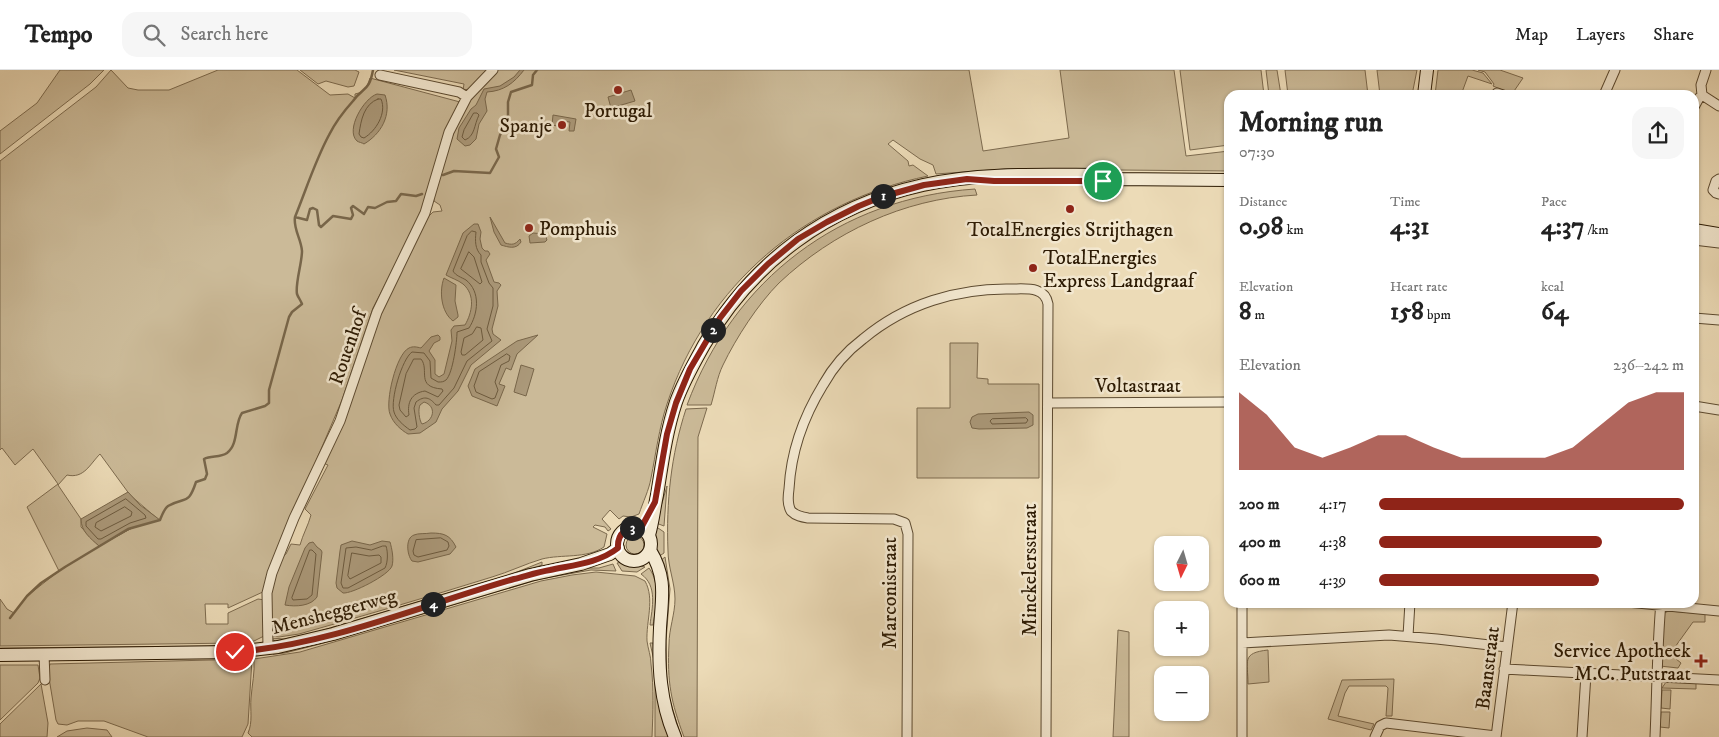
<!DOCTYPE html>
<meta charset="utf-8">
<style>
:root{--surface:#fff;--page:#f6f6f6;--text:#222;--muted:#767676;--line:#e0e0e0;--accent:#8f2418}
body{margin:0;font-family:"IM FELL DW Pica",serif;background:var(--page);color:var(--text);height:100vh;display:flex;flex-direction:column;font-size:19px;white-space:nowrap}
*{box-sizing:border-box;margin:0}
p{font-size:16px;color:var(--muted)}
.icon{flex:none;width:28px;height:28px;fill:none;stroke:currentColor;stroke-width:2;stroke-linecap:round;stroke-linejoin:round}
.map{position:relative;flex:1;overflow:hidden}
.panel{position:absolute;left:1224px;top:20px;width:475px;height:518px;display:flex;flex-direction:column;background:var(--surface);border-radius:15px;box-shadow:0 1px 4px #0004}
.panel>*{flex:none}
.needle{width:32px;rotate:185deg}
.fabs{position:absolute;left:1154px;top:466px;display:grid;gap:10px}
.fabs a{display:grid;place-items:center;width:55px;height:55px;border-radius:10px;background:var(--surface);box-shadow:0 1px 4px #0004;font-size:25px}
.pin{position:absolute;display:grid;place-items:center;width:42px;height:42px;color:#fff;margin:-21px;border:2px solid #fff;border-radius:50%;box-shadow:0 1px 5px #0007}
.km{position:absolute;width:25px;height:25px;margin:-12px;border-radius:50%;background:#222;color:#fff;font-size:14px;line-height:25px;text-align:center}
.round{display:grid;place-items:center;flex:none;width:52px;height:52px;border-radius:15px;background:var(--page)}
.summary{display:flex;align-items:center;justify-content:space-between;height:85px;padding:0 15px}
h1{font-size:28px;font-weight:700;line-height:38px}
.figures{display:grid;grid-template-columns:repeat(3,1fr);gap:8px;height:85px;padding:5px 15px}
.figures div{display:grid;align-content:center}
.figures b{font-size:25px;font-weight:700}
.figures small{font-size:14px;font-weight:400}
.figures p{font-size:14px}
.chart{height:140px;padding:10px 15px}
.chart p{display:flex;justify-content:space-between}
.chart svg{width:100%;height:90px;margin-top:5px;fill:var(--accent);opacity:.7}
ul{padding:0 15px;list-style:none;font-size:16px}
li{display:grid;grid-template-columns:80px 60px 1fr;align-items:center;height:38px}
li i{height:12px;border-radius:6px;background:var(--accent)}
header{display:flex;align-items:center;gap:30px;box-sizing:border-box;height:70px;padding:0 25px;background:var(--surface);border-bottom:1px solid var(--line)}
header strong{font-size:24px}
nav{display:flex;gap:28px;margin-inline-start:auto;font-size:18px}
.search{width:350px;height:45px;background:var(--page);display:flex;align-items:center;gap:12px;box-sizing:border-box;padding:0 18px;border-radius:15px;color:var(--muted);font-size:19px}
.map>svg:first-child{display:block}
.green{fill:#cbba98;stroke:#7c6a4e;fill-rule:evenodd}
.water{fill:#ab997a;stroke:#78664a;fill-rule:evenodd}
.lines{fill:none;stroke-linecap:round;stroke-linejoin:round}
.shore{stroke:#6c5a3e;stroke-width:1}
.stream{stroke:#78664a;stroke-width:2.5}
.street-casing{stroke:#5c4a30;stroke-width:11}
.secondary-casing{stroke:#2c1a03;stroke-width:14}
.street{stroke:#f3e8d0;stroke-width:9}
.secondary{stroke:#f3e8d0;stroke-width:12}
.route-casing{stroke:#fff;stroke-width:10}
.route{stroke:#8f2418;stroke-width:6}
.poi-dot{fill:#8f2418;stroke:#f3e8d0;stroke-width:2}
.labels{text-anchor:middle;stroke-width:5;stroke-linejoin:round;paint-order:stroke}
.poi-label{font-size:20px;fill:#2c1a03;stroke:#f3e8d0}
.street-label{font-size:20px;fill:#2c1a03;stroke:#f3e8d0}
</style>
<header>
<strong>Tempo</strong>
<div class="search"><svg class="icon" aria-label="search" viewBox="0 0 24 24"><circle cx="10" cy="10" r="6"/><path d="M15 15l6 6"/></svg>Search here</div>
<nav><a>Map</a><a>Layers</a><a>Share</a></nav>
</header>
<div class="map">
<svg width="1719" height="667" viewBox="0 0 1719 667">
<rect width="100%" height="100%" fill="#ecdbb7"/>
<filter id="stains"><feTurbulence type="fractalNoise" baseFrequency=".004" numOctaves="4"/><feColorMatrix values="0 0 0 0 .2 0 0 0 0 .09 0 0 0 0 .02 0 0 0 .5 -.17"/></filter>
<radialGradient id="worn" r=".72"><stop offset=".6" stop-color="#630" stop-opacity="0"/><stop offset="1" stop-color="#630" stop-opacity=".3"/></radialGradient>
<path class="green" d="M60,0H104L90,14L0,84V61L37,33Z
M111,0L128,18L138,20H169L218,0H297L330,25L348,24L355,28V24C365,22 367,17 370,8L460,32L451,49L421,141L402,182L373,238L342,330L266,508L265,521L228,538V534H205L206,554H228V543L258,529L265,530L264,566L254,571L239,573L0,576V529L7,539L14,543L27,526L59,501L27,437L58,414L33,379L15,395L2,378L0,380V91L96,17ZM100,384L130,425L159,450L132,458L99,476L81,457V449L58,415L67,405C84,409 90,394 100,384Z
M300,0H355L359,2L354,16L348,17L326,11L318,14Z
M394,0H490L470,19L463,20L464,14Z
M497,0H969L983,81L1069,68L1060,0H1174L1186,86L1229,81V101L1005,99L936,104L933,95L920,89L893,70L888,74L908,91L909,96L913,95L928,106C806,131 706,215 667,334C659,358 656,383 651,408C649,420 643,432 639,444L631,447L623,446L619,449L610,440L602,449L611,459L608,461L605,457L595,455L593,457L607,464L604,477C586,489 562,484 542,489C525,494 509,502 492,507C428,527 363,546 299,564L279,567L270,566V517L281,487L286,484L291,474L300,475C303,464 308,456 311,445L305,439L328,395L323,393L375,253L428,147L433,142L442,141L440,135L434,131V121L455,59L470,28Z
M1180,0H1261L1264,25H1229V75L1190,80Z
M1266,0H1277L1281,25H1269Z
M1285,0H1365L1368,25H1288Z
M1377,0H1417L1412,25H1380Z
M1438,0H1472L1483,3L1492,14L1468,6L1461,25H1435Z
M1478,0H1500L1523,8L1512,24L1493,16L1494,14L1485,2Z
M975,119L977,125C904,129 833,162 779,213C758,234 736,268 723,295C717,307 715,322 711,335H687C734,209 840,128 975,119Z
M950,273H978L977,308L988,309V314H1039V408H917V338H950Z
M707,338L698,367L697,667H684C671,632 667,612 669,574C669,559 675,544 675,529C675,513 668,497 668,481C666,432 671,385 686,339Z
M667,416L664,456L656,453Z
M655,456L664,462V483L658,487C653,478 653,467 655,456Z
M626 475a9 9 0 1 1 18 0a9 9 0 1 1-18 0Z
M665,487L670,519L666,571L667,620L681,667H679L670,639L665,618L664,572L668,517L665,501L660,491Z
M542,492V495L523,502L337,559L279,573L270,568L284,569L310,564L512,504Z
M623,492L645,497L637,502L622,501L617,493Z
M613,494L616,501L591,500L540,509L320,574L285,583L273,584L526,510L587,498H599Z
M649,498C661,514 656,537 653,555H650C652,538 658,516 641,504Z
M596,502L635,506L645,511C655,529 646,551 647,571C648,579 651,586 651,594C654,618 653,643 652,667H252L248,663C253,652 250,640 251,628C252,615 255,602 254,589L300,582L541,511L572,505Z
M1669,541L1705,544V552H1693L1670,584L1681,593L1678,598L1660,596L1664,543Z
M1118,560L1129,562V667H1113Z
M252,573V576L0,581V578L208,576Z
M650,573H653L668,667H655V595Z
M1268,580L1269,612L1248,614C1248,591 1241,583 1268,580Z
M252,589L248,654L242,667H148L104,651H78L67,655L58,654L56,650L48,602L50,594Z
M0,595H38L40,608L38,613L0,650Z
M1394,609L1392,646H1386L1388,618L1386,616H1349L1345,623L1338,646L1374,654L1371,660L1328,649L1342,610Z
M1666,612L1696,613V619L1662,618Z
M41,614L48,653L47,667H0V654Z
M1662,620H1671L1670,639L1661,638Z
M1661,642H1670L1669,658L1660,657Z
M87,658L107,660L112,667H57L67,661Z"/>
<path class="water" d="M520,0H524C514,13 504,21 487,22L485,29L487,41L479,54L476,69L470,75L465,76L457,69L459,58L471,39L476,35L484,19L500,16L514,7Z
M631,20L635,31L611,38L608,27Z
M377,24L385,25C392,45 381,64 364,74C363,73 358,72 357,71C345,60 364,28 377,24Z
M553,45L576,49L574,61H569L570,52L558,51L557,56L552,55Z
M490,147L505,173C512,175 515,175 520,169L521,172C516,180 508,177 501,175L494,162Z
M474,154H478L481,162L480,169L482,178L485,181H488L490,184L486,190L494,212L499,213L501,215L497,221L498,236L492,259L493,264L501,270L471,295L458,321L442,339L436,352L420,363L408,364C401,360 393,353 390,344C385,332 396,284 409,278C413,276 417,277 421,278L431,267L438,265L440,267V270L434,273L429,281L435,290V304L439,307L444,304L452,271L451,260L454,256L465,255C472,243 476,225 463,214C458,210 451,208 446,205L463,163ZM424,332C437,336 434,351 422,354C419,350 418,339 420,335Z
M533,163L545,164L547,170L545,172L530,173L529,166Z
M444,208L456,215L455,231L458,245V247L453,251C441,242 439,221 444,208Z
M538,265L517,284L511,300L506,298L499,314L505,316L497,336L472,326L468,316L475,299L517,271Z
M521,295L534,299L526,326L514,322Z
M1029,342L1033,345V355L1027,358L979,359L972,358L970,352L972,347L978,344Z
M128,422L140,435L160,450L132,458L99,476C90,468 81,461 81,449Z
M431,463C444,463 450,465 456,477L450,484L418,492L412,491C407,485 405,468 414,465C418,463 426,464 431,463Z
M352,471L370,475L382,471L390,472C392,479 394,489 392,496C389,505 352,524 343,523L337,518L336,513L340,481L341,475Z
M313,472L317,477L321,480L322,482L317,527C311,536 296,537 285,535L289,517L305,478L309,473Z"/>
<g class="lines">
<path class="shore" d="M378,29H381C387,43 376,61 364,68L361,67L359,64C361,50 364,34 378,29Z
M474,43H477L479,45C474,55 475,66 465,70L462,67L464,60Z
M472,161L476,162C475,171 475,179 481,185V192L489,213L493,218V236L487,259L492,271L467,291L454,318L439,335H436C430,328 425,325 416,332L414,338L417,357L415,359L410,360C403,355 396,349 394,342C390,330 402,289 412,282L424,283L430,291L431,308L438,312C442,312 443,312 446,310C453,303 457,271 457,262L469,258C478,244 481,222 466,210C461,207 456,206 453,201L467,166Z
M469,182L474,187L482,212L480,214L461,199Z
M477,257L481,258L483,270L465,285H462L461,282L464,268L472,264Z
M507,284L510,286L509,291L501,295L495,312L498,320L495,328L492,329L476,322L474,316L479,302Z
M414,289H421C430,300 415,317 442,319L443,321L438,327L425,321C411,323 407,333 409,345L406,347L400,340L399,335L406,304Z
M1026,348L1028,350L1026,353L992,354L990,351L992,349Z
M126,429L145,445L146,448L130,453L101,469H98L86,456V452Z
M125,437L132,442L131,446L101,461L95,457L96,453Z
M441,468L448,472L449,476L447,480L418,487L414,485L413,481L416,470Z
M383,476H386C388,482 388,492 385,498L348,518H343L341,513L346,478L356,477L371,480Z
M310,480H312L316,484L312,525L307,529L293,530L292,528Z
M352,483L369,486L379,485L381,487V493L350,509L348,506Z"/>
<path class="stream" d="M443,105L454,101L490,103L499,87L496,79L500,65L508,53V32L511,22L532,15L533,5L537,0
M295,147L307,150L310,139L313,138L317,140L319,155L321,157L333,146L351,149L353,145L351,138L353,136L364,144L368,137L375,138L387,132L396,131L401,124L416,126L422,124
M10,548L27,526L41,513L65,497L128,459L160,450C162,445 164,439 168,436C186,426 188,436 196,412L205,409L207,404L204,389C211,385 220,388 227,383C239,374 234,354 242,343L265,336L269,333V320L289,247L292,242L302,234C301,231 298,227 297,224C295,214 302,193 302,181C301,168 293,159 295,147C306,120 315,91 329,65C335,53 344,41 353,31C364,16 369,22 373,0"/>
<g class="street-casing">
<path id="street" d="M380,5L459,22L467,27
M1497,25V23L1503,25
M1604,25L1615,0
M1702,25L1701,15L1706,0
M1702,25L1719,36
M1694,37L1699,28L1702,25
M1719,109L1716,111L1713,120L1716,123L1719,124
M1694,170L1719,173
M1694,248L1719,250
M1048,333L1229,332
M1694,336L1719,340
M1627,532L1719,541
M1408,566L1410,532
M1242,573L1389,565L1437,569L1507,577
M268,578L267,523L272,503L294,448L340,351L377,242L425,143L449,62L467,27L493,0
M44,584L45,610
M1504,599L1719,610
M907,667L908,464L905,453L894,449L808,448C802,447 796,446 791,441C787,434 788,426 789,419C791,381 804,346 823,315C833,297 847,281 863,269C905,234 957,218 1011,219C1026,219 1045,216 1048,234L1046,667
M1242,667V532
M1375,667L1380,656L1386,653L1496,666
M1496,667L1513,532
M1582,667L1586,604
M1655,667C1657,622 1657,577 1661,532"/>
</g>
<g class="secondary-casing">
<path id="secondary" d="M1424,25L1427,0
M1106,110L1113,109L1229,110
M1694,160L1719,164
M617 474a17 17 0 1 1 34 0a17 17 0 1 1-34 0Z
M649,465C653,451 654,439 657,425C662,394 666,362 676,332C683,312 694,293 704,275C753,191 828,136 923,115C982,102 1044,105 1104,105L1113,109
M650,480C667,508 662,527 660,558C658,596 660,632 675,667
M0,585L235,582L278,577L333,564L530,505L581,494L610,484L618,478"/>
</g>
<use href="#street" class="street"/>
<use href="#secondary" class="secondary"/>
</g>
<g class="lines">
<g class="route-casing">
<path id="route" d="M235,582C329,575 423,535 514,509C526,506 538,502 550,500C573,495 599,493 618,478C617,464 627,455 641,458L655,432L667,364L676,333L690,299L720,248L741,221L768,194L798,169L827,152L859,136L881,127L924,115L967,109L994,111H1103"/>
</g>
<use href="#route" class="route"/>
</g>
<g class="poi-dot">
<circle cx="618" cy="20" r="5"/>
<circle cx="562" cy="55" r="5"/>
<circle cx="1070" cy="139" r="5"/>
<circle cx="529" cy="158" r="5"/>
<circle cx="1033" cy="198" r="5"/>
<path d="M1698.5 583.5h5v5h5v5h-5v5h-5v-5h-5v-5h5z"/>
</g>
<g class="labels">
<g class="poi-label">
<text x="618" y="47">Portugal</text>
<text x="552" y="62" text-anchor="end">Spanje</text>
<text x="539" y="165" text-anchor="start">Pomphuis</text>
<text x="1070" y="166">TotalEnergies Strijthagen</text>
<text x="1043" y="194" text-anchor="start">TotalEnergies<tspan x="1043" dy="23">Express Landgraaf</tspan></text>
<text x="1691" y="587" text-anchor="end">Service Apotheek<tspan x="1691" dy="23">M.C. Putstraat</tspan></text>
</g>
<g class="street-label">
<text transform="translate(347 277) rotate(-71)" y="7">Rouenhof</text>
<text x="1138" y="322">Voltastraat</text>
<text transform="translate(1029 500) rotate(-90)" y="7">Minckelersstraat</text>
<text transform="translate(889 523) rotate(-90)" y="7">Marconistraat</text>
<text transform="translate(334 541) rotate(-15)" y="7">Mensheggerweg</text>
<text transform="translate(1487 598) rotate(-83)" y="7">Baanstraat</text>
</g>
</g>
<rect width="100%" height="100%" filter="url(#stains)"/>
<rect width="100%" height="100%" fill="url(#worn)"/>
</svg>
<div class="fabs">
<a><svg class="needle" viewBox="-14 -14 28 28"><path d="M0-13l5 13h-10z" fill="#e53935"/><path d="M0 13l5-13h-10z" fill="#767676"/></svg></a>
<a>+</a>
<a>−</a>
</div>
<div class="pin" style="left:1103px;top:111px;background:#1e9e55"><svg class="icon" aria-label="arrive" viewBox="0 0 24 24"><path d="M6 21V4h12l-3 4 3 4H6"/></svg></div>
<div class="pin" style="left:235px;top:582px;background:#d93025"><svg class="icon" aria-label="check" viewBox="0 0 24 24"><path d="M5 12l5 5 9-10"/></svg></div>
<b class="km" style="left:883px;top:126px">1</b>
<b class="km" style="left:713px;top:260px">2</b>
<b class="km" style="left:632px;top:458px">3</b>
<b class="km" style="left:433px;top:534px">4</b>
<section class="panel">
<div class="summary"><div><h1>Morning run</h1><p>07:30</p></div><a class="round"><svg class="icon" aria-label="share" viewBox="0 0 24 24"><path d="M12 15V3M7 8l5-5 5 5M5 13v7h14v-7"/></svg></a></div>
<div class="figures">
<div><p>Distance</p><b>0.98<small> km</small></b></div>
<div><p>Time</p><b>4:31</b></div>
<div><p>Pace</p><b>4:37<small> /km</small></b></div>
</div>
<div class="figures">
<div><p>Elevation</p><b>8<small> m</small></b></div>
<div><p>Heart rate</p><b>158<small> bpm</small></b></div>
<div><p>kcal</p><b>64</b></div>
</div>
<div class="chart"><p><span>Elevation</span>236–242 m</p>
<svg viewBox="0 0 160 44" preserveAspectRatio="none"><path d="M0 44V6L10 17L20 33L30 38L40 33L50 27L60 27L70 33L80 38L90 38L100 38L110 38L120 33L130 22L140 11L150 6L160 6V44z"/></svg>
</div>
<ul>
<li><b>200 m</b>4:17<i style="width:100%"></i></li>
<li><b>400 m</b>4:38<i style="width:73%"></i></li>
<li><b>600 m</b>4:39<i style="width:72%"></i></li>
</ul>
</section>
</div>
